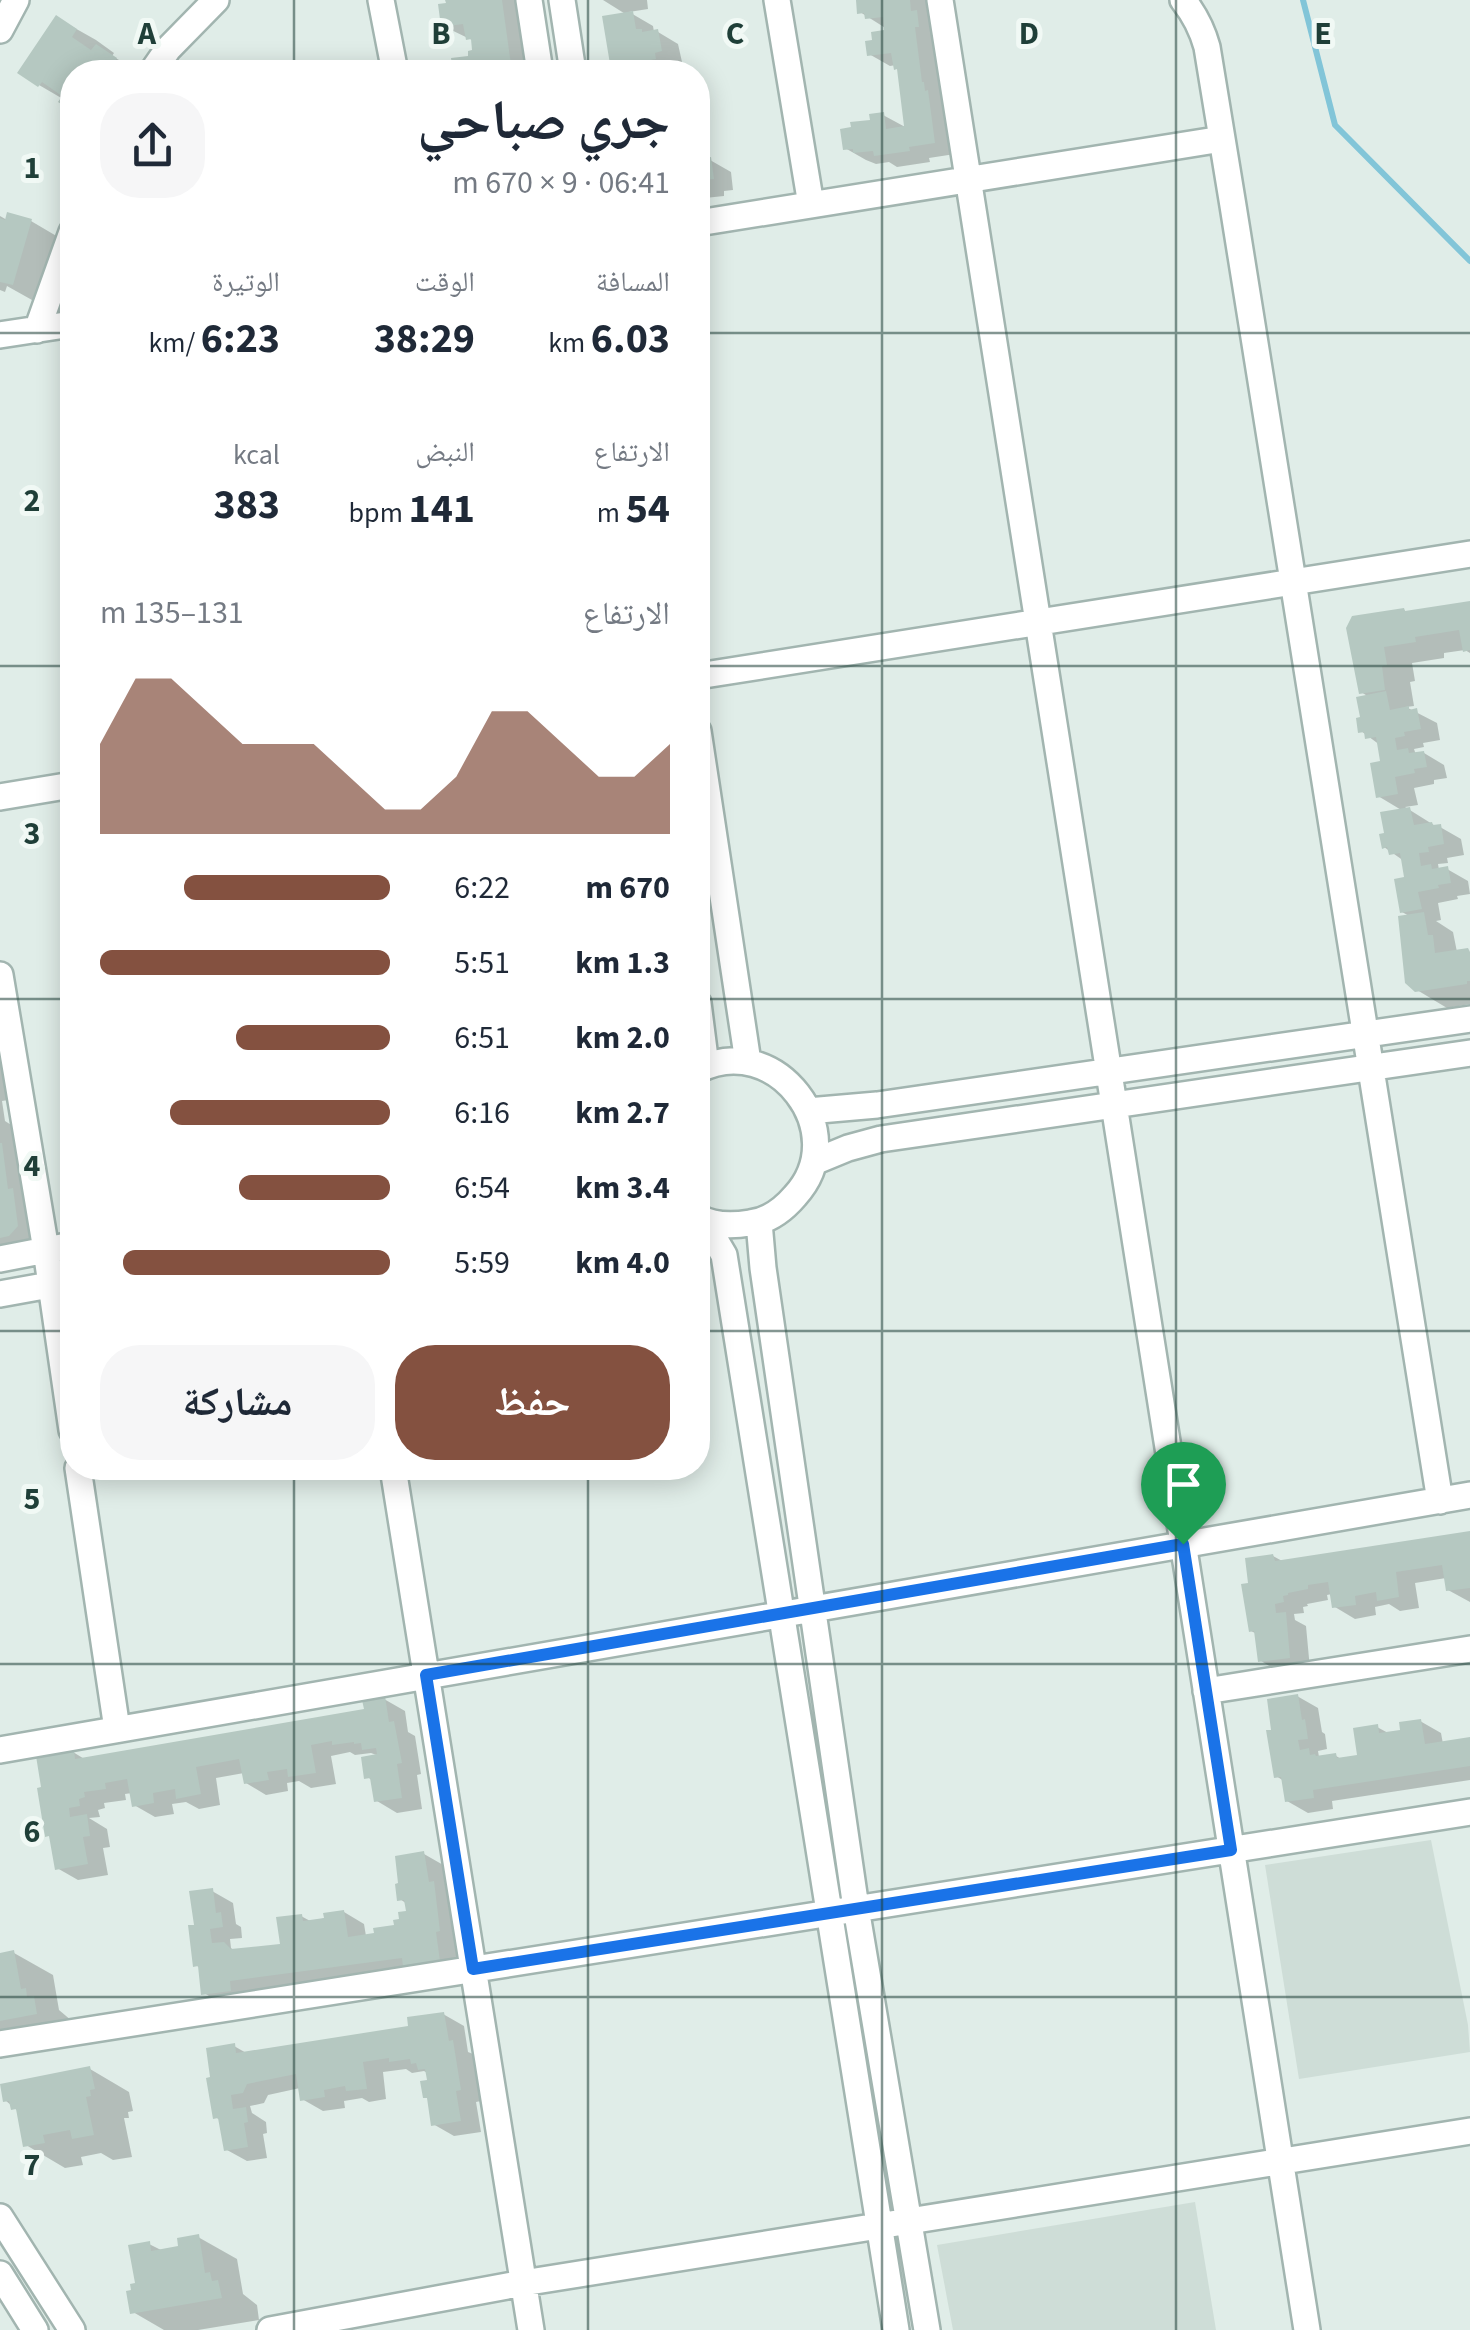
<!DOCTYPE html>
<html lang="ar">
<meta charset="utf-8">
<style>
:root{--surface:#fff;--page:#f6f6f7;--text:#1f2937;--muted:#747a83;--accent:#845140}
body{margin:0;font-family:"Source Sans 3","Noto Naskh Arabic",sans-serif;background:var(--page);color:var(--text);direction:rtl;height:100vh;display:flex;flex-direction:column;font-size:38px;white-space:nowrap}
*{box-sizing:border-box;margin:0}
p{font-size:32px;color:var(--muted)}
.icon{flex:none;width:55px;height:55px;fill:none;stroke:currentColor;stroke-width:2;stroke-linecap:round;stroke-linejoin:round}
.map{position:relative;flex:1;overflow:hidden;direction:ltr}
.panel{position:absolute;left:60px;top:60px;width:650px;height:1420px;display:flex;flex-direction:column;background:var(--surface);border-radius:40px;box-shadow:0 5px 25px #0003;direction:rtl}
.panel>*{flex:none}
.pin{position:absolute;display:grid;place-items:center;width:85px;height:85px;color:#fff;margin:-102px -42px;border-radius:50% 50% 50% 0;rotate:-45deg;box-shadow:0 0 10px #0007}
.pin .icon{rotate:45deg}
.round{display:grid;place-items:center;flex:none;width:105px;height:105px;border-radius:40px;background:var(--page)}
.head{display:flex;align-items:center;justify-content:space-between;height:170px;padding:0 40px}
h1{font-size:55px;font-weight:700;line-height:75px}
.figures{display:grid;grid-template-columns:repeat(3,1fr);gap:15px;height:170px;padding:10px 40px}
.figures div{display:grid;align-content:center}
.figures b{font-size:42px;font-weight:700}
.figures small{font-size:28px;font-weight:400}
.figures p{font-size:28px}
.chart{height:280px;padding:20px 40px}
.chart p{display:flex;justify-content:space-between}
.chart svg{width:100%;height:180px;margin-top:10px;fill:var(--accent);opacity:.7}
.button{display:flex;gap:20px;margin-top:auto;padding:20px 40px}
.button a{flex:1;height:115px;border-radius:40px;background:var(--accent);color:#fff;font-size:40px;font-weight:700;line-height:115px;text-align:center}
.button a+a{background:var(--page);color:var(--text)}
ul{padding:0 40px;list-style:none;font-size:32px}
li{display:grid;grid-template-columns:160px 120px 1fr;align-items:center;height:75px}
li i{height:25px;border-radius:12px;background:var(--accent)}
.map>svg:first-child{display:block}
.built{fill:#ceddd7}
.shadow{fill:#0003}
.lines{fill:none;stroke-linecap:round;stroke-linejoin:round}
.stream{stroke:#82c5d8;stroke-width:6}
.building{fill:#b5c8c1}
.minor-casing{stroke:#a2b5b0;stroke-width:30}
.minor{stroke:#fff;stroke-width:25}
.route-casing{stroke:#fff;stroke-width:20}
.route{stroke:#1a73e8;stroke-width:12}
.grid{fill:none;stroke:#1f3f38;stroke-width:2.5;stroke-opacity:0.55}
.grid-label{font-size:32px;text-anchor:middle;font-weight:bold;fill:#1f3f38;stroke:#f1f9f5;stroke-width:10;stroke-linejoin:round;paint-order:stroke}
</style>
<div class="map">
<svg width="1470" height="2330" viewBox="0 0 1470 2330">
<rect width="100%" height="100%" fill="#e0ede8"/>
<path class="built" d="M1431,1840L1468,2025L1470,2052L1299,2079L1265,1865Z
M1195,2202L1216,2330H953L937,2245Z"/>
<path class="shadow" d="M448,0H520L531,72H456L454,60L471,58L475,52L474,41L443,26Z
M603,0H647L648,9L629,12L653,26L654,32H658L678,44L682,62L675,64L676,70L660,72H608L607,67L613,66L627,15Z
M858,0H928L931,21L937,24L934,38L942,95L944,96L955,154L929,158L930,162L897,167L889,162L876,164L866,160L845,148L883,115L907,128L900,70L896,65L890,66L869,54L887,32V29L860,12Z
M57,18L96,40L114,53L112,56L140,72H72V108L62,101L63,99L39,85Z
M698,157L705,160H710L731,172L733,190L724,191V196L705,198L706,204L698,205Z
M0,216L7,220L31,221L70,244L52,306L32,300L7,286L5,292L0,290Z
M1470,603V653L1465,650L1444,653V658L1412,663L1415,681L1410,682L1414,706L1406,707L1437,723L1440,740L1423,743L1424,747L1414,749L1416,755L1424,753L1444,765L1447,778L1434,780V784L1414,788L1418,805L1405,807L1437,827H1440L1461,839L1464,855L1447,858L1448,863L1438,864L1439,870L1447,869L1468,881L1470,894L1457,896L1458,899L1438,903L1441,920L1436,921L1453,932L1457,952H1470V1004L1447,1008L1417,990L1411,917L1402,912L1407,879L1404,861L1384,847L1403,811L1378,796L1383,763L1380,745L1361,731L1369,697L1361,692L1348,628L1404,610L1408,613Z
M0,1058L10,1064L14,1099L2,1101L5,1121L19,1130L38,1238L30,1247L0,1252Z
M1470,1534V1602L1448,1590L1446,1578L1415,1583L1419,1608L1400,1611L1389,1604L1375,1607L1376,1615L1355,1619L1335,1607L1332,1594L1327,1595L1328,1600L1307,1604L1308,1606L1303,1607L1304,1613L1294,1614L1295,1620L1306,1626L1310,1669L1281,1673L1261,1661L1257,1634L1251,1631V1585L1273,1556L1284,1562Z
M1297,1696L1318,1708L1322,1732L1325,1734L1327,1749L1318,1751L1319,1757L1336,1756L1343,1760L1360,1757L1377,1727L1390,1734L1403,1732L1420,1721L1441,1733L1443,1744L1470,1739V1780L1332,1801L1333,1809L1308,1813L1287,1801L1284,1781L1276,1776Z
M384,1699L405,1711L408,1732L415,1736L421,1774L417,1775L422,1809L397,1813L377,1801L374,1781L367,1777L379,1756L371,1753L355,1755L350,1752L331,1756L336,1784L311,1788L299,1781L287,1783L288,1791L266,1795L246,1783L244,1773L216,1778L220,1805L199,1809L186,1802L172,1804L174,1814L155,1817L134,1805L132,1793L125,1794L126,1800L104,1803L105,1808L98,1810L100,1817L89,1818L107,1829L110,1847L103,1848L108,1875L78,1880L57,1868L52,1838L48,1835L73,1752L86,1760L367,1711Z
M424,1854L445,1866L448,1892L454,1895L460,1942H456L460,1972L224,2005L204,1993L199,1967L195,1965L196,1927L212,1891L233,1903L236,1924L241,1927L242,1938L230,1939L231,1948L235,1951L283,1946L301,1916L312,1922L344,1912L364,1924L366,1936L397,1927L408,1913L407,1904L400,1899Z
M14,1953L53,1975L59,2010L72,2021L0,2048V1955Z
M443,2014L464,2026L468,2052L473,2054L481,2101L476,2102L481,2132L454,2136L433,2124L429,2074L424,2071L412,2073L406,2069L383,2072L386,2099L369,2102L362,2098L344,2101L345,2108L323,2111L302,2099L300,2088L268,2095L264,2103L250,2106L252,2113L266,2122L267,2133L263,2134L267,2158L247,2161L227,2150L222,2121L215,2117L234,2046L248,2054L411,2028Z
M90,2069L129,2092L133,2111L128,2112L129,2118H124L132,2157L113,2160L101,2153L81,2157L83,2165L65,2168L26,2145L19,2112L5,2100Z
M198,2237L237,2259L243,2294L257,2305L259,2320L198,2330H164L133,2312L149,2244L163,2251L181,2248Z"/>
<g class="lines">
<path class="stream" d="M1303,0L1335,125L1470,261"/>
</g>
<path class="building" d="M445,0H502L512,72H453L451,58L468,56V51L472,50L471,39L466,40L463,24L441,27L438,4L446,3Z
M856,0H910L911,11L917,10L919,27H915L922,82H924L925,91L928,90L935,143L909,147L910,151L874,156L873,151L853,153V149L843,150L840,129L851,127L850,122L870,120L869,114L884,112L886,129L904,126L897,69L894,70L891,53L867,56L865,41L872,40L871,32L884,30L883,17L865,19L864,13L857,14Z
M633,11L636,29H642V32L658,29L662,51L655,53L656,59L639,62L640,72H605L604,65L610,64L602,16Z
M56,15L77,29L72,37L91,50L96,44L117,58L108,72H72V111L58,102L62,96L42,82L38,87L17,73Z
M711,157L714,179L704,180L705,185L698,186V159Z
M7,212L32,219L13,285L0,282V218L5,220Z
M1470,601V650L1463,652L1459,630L1415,637L1416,642L1384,647L1387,665L1382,666L1385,690L1359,694L1346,628L1352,616L1404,608L1405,611Z
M1386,691L1390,710L1409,706V710L1417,708L1421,729L1404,732L1405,736L1395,738L1397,750L1408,748L1409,753L1424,751L1427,767L1414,769L1415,773L1395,777L1398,794L1376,798L1370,763L1380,761L1376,737L1365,739L1364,732L1358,733L1356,718L1360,717L1356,697Z
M1410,807L1414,825L1432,822L1433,825L1441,824L1444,844L1428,847L1429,852L1419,853L1421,866L1431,864L1432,869L1448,866L1451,883L1438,885L1439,888L1418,892L1422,909L1400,913L1394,879L1404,877L1400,853L1389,855L1387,847L1382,849L1379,834L1384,833L1380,812Z
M1424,912L1428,935H1433L1435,953L1468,948L1470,952V981H1467V984L1415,992L1405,983L1398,916Z
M0,1143H2L8,1189L13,1188L18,1226L9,1236L0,1238Z
M1470,1531V1588L1446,1591L1442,1565L1396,1572L1399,1597L1377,1601L1376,1592L1355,1596L1356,1605L1332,1608L1328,1582L1308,1585V1589L1288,1593V1595L1283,1596L1284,1602L1275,1604L1276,1613L1286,1612L1290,1658L1258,1662L1254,1631L1249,1632L1241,1584L1248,1583L1245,1558L1273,1554L1275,1561Z
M1298,1694L1302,1720L1305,1719L1308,1739L1298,1740L1300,1750L1309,1748L1310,1755L1315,1754L1316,1756L1336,1753L1337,1758L1357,1755L1353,1728L1378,1724L1379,1733L1400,1730L1399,1722L1421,1719L1425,1744L1470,1737V1766L1313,1790L1314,1798L1285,1802L1281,1777L1274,1778L1266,1730H1271L1267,1699Z
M385,1696L389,1722L394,1721L402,1763L397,1764L402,1798L374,1802L370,1778L364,1779L361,1757L377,1754L376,1748L362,1750L361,1743L354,1744V1742L332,1745V1741L311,1745L316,1773L288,1777L287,1769L267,1772L269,1780L244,1784L239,1759L196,1767L201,1794L176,1799L175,1789L153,1793L154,1803L132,1807L127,1779L105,1783L106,1789L84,1792L85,1797L79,1799L80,1806L69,1808L70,1817L87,1814L90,1836L83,1837L88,1864L55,1870L49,1836L45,1837L37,1788L41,1787L36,1756L74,1750L75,1759L364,1709L362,1700Z
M424,1851L429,1882L434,1881L440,1931L436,1932L440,1961L403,1966L402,1958L230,1981L231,1991L201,1995L198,1966L193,1967L188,1925H194L189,1891L213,1888L216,1913L221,1912L223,1927L210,1929L212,1943L224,1942L231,1949L280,1944L276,1917L302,1914L303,1921L324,1918L323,1913L344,1910L348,1937L374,1933L373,1928L394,1925L393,1920L399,1919L398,1912L406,1911L404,1900L397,1901L395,1884L398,1883L395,1856Z
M14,1950L21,1989L26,1988L27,1997L34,1996L37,2014L0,2021V1953Z
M444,2012L449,2041L453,2040L461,2090L456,2091L461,2121L431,2126L427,2098H423L420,2081L427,2080L425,2069L418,2070L416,2063L411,2064L410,2059L389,2062V2058L363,2062L367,2089L346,2091L345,2086L324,2090L325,2097L300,2101L296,2074L247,2084L243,2093L231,2095L233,2109L246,2107L248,2122L244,2123L248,2147L224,2151L218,2118L213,2119L206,2078L210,2077L206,2048L235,2043L236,2053L408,2026L407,2017Z
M90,2066L95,2089L90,2090L91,2096L86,2097L94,2135L72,2139L70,2130L43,2135L45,2143L23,2147L16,2109L11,2110L9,2101L3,2102L0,2084Z
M199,2234L205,2273L210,2272L212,2281L218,2280L222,2298L130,2314L126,2291L131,2290L130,2284L135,2283L128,2245L150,2241L151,2251L178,2246L177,2238Z"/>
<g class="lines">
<g class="minor-casing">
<path id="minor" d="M381,0L394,67L393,72
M529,0L540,72
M562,0L573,72
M777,0L811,205
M940,0L1307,2330
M1183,0C1195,15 1202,29 1207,47C1287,531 1360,1016 1440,1501
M0,30L16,0
M152,72L168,49L216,0
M698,223L1222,139
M37,330L72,232
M0,335L72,324
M698,676L1470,554
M698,731L748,1062
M0,797L72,785
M0,975L46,1250L72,1430
M698,1003L706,1066
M698,1070C775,1030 854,1132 795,1196C783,1210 768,1221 750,1223C732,1226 713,1226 698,1217
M808,1111L877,1105L1470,1019
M814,1162L848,1148L881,1139L1470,1053
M704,1221L724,1255L896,2330
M759,1222L763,1268L856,1908L927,2330
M0,1259L72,1245
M0,1294L72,1281
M78,1468L117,1729
M393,1468L531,2330
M1206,1691L1470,1649
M0,1750L1470,1495
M0,2044L1470,1812
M0,2217L72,2330
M0,2274L35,2330
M270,2330L523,2283L1470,2131"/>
</g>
<use href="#minor" class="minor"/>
</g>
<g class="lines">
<g class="route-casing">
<path id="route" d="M1183,1544L1231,1850L473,1969L426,1675Z"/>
</g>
<use href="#route" class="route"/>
</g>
<path class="grid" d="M294,0V72M588,0V72M882,0V2330M1176,0V2330M0,333H72M698,333H1470M0,666H72M698,666H1470M0,999H72M698,999H1470M0,1331H72M698,1331H1470M294,1468V2330M588,1468V2330M0,1664H1470M0,1997H1470"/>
<g class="grid-label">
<text x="147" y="44">A</text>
<text x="441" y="44">B</text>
<text x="735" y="44">C</text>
<text x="1029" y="44">D</text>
<text x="1323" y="44">E</text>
<text x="32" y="178">1</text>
<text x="32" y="511">2</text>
<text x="32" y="844">3</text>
<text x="32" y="1176">4</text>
<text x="32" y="1509">5</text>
<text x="32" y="1842">6</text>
<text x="32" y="2175">7</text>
</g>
</svg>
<div class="pin" style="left:1183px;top:1544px;background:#1e9e55"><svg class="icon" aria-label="arrive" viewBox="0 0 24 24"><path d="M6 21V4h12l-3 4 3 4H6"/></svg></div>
<section class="panel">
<div class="head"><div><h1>جري صباحي</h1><p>06:41 · 9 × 670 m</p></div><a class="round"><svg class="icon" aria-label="share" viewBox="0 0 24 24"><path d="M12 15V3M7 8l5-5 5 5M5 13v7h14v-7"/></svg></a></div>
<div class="figures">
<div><p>المسافة</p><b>6.03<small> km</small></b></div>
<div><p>الوقت</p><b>38:29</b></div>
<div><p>الوتيرة</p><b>6:23<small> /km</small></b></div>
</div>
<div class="figures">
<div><p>الارتفاع</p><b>54<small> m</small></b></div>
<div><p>النبض</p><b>141<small> bpm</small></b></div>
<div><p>kcal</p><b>383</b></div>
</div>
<div class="chart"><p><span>الارتفاع</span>131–135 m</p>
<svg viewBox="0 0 160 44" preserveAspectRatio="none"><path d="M0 44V22L10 6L20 6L30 14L40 22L50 22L60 22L70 30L80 38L90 38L100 30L110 14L120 14L130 22L140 30L150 30L160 22V44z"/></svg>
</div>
<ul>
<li><b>670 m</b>6:22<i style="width:71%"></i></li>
<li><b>1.3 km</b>5:51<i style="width:100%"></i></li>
<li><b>2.0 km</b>6:51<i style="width:53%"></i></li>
<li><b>2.7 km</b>6:16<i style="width:76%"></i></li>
<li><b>3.4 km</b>6:54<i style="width:52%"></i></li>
<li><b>4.0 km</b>5:59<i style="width:92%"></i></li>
</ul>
<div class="button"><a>حفظ</a><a>مشاركة</a></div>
</section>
</div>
